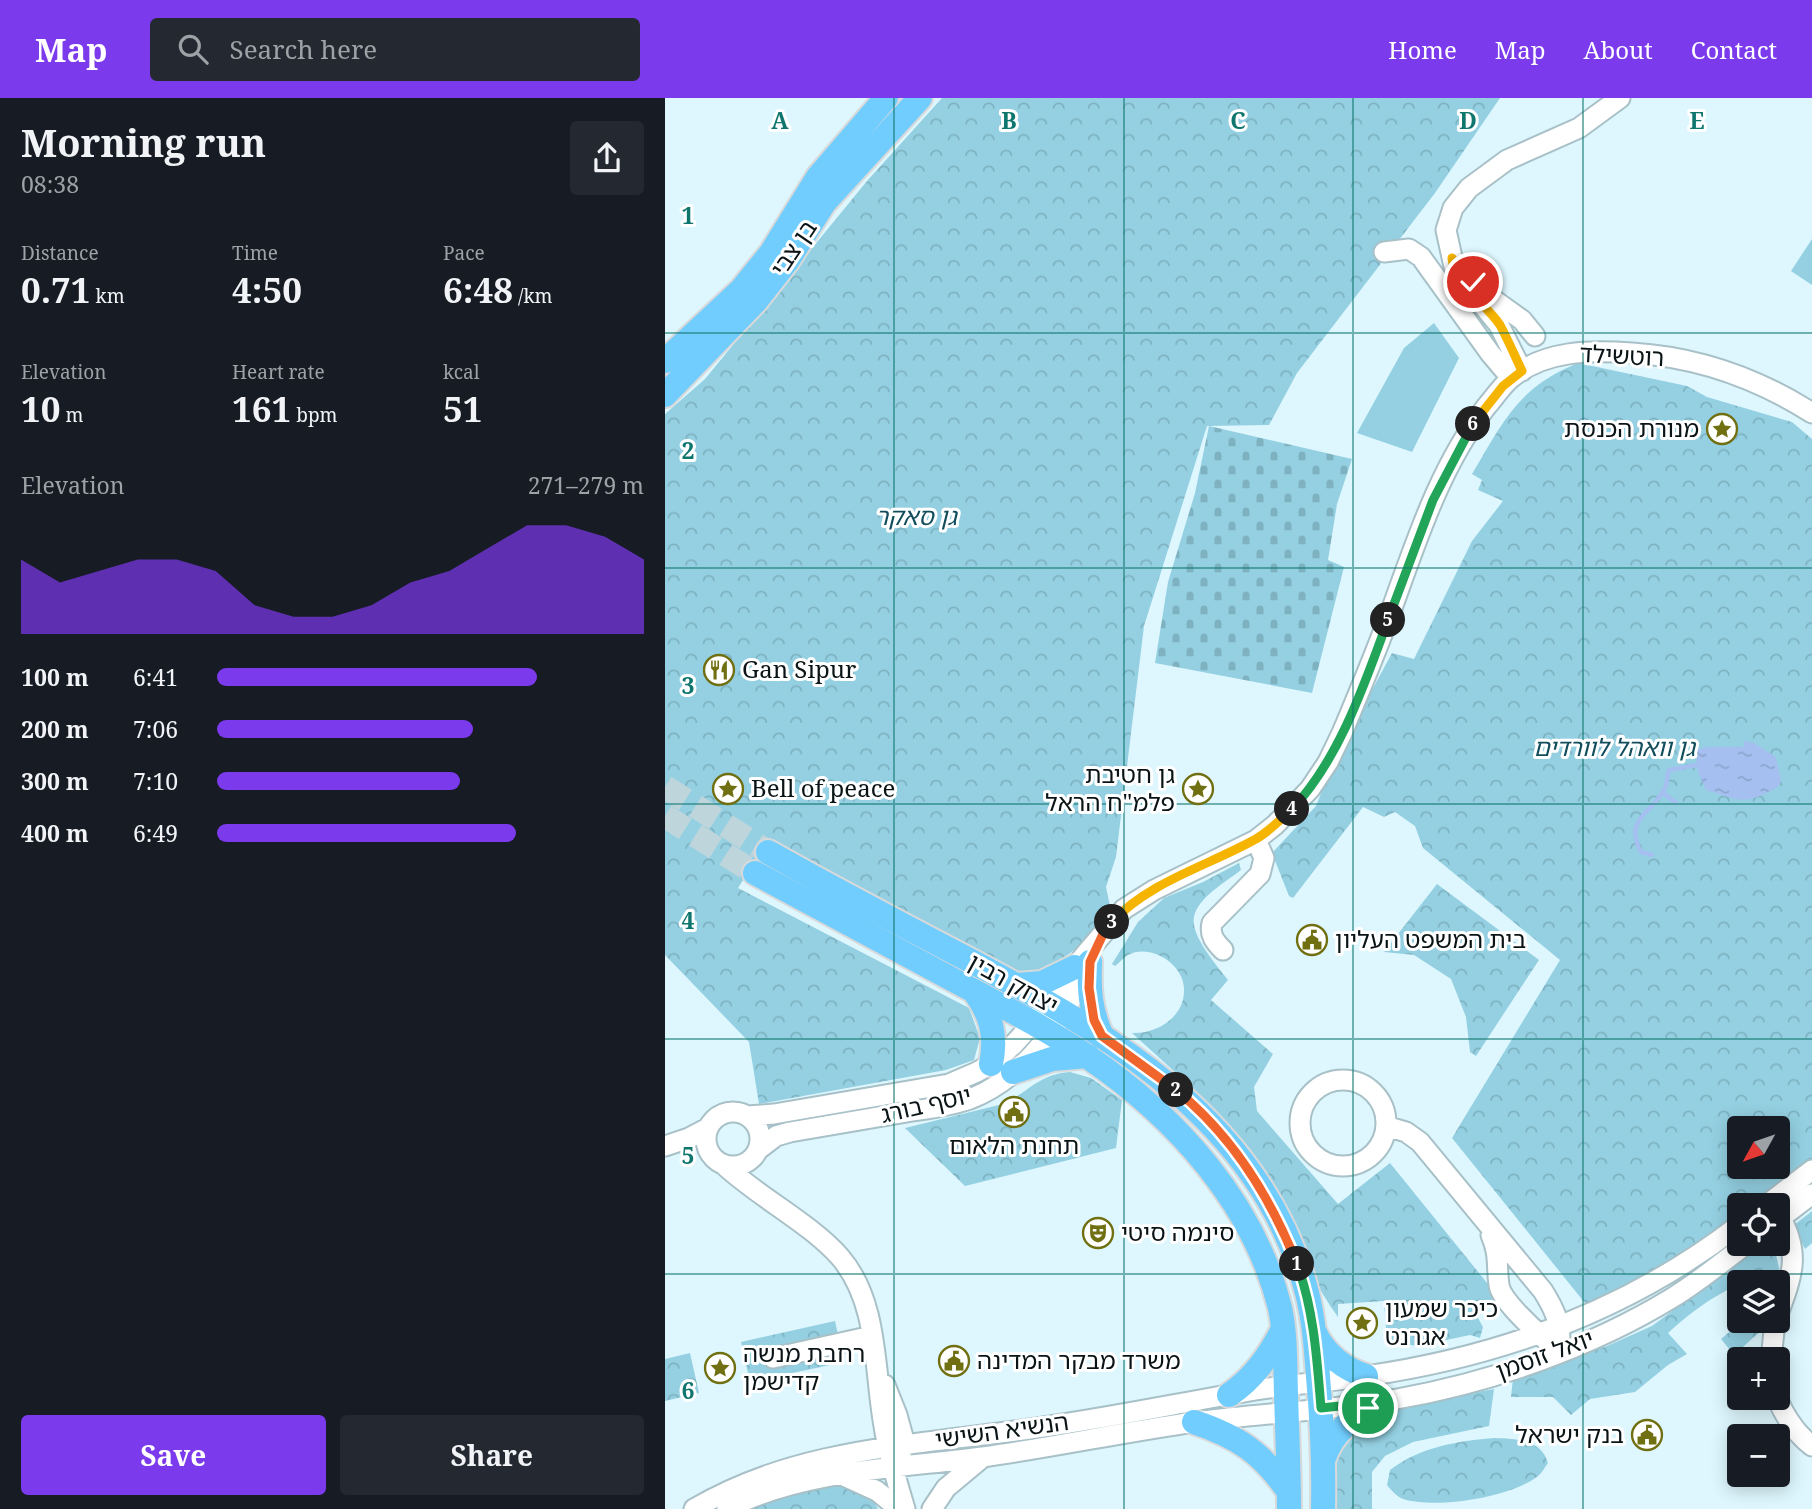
<!DOCTYPE html>
<meta charset="utf-8">
<style>
:root{--surface:#171b24;--page:#242831;--text:#f1f3f6;--muted:#9ea1a6;--accent:#7c3aed}
body{margin:0;font-family:"Noto Serif","Noto Sans Hebrew",serif;background:var(--page);color:var(--text);height:100vh;display:flex;flex-direction:column;font-size:26px;white-space:nowrap}
*{box-sizing:border-box;margin:0}
p{font-size:23px;color:var(--muted)}
.icon{flex:none;width:38px;height:38px;fill:none;stroke:currentColor;stroke-width:2;stroke-linecap:round;stroke-linejoin:round}
.map{position:relative;flex:1;overflow:hidden}
.details{display:flex;flex-direction:column;background:var(--surface);width:665px}
.details>*{flex:none}
.needle{width:46px;rotate:230deg}
.controls{position:absolute;left:1062px;top:1018px;display:grid;gap:14px}
.controls a{display:grid;place-items:center;width:63px;height:63px;border-radius:7px;background:var(--surface);box-shadow:0 4px 18px #0003;font-size:35px}
.pin{position:absolute;display:grid;place-items:center;width:60px;height:60px;color:#fff;margin:-30px;border:4px solid #fff;border-radius:50%;box-shadow:0 2px 7px #0007}
.km{position:absolute;width:35px;height:35px;margin:-18px;border-radius:50%;background:#222;color:#fff;font-size:19px;line-height:35px;text-align:center}
.round{display:grid;place-items:center;flex:none;width:74px;height:74px;border-radius:7px;background:var(--page)}
.head{display:flex;align-items:center;justify-content:space-between;height:119px;padding:0 21px}
h1{font-size:38px;font-weight:700;line-height:52px}
.metrics{display:grid;grid-template-columns:repeat(3,1fr);gap:10px;height:119px;padding:7px 21px}
.metrics div{display:grid;align-content:center}
.metrics b{font-size:35px;font-weight:700}
.metrics small{font-size:19px;font-weight:400}
.metrics p{font-size:19px}
.chart{height:196px;padding:14px 21px}
.chart p{display:flex;justify-content:space-between}
.chart svg{width:100%;height:126px;margin-top:7px;fill:var(--accent);opacity:.7}
.cta{display:flex;gap:14px;margin-top:auto;padding:14px 21px}
.cta a{flex:1;height:80px;border-radius:7px;background:var(--accent);color:#fff;font-size:28px;font-weight:700;line-height:80px;text-align:center}
.cta a+a{background:var(--page);color:var(--text)}
ul{padding:0 21px;list-style:none;font-size:23px}
li{display:grid;grid-template-columns:112px 84px 1fr;align-items:center;height:52px}
li i{height:18px;border-radius:9px;background:var(--accent)}
header{display:flex;align-items:center;gap:42px;box-sizing:border-box;height:98px;padding:0 35px;background:var(--accent);color:#fff}
header strong{font-size:33px}
nav{display:flex;gap:38px;margin-inline-start:auto;font-size:24px}
.search{width:490px;height:63px;background:var(--page);display:flex;align-items:center;gap:18px;box-sizing:border-box;padding:0 24px;border-radius:7px;color:var(--muted);font-size:26px}
main{display:flex;flex:1;min-height:0}
.map>svg:first-child{display:block}
.green{fill:#94d0e2}
.cemetery{fill:url(#cemetery-stones)}
.park{fill:url(#park-crowns);fill-rule:evenodd}
.water{fill:url(#water-ripples)}
.lines{fill:none;stroke-linecap:round;stroke-linejoin:round}
.stream{stroke:#a5c0f0;stroke-width:4.5}
.major-tunnel{stroke:#bed5db;stroke-width:24;stroke-dasharray:24 12;stroke-linecap:butt}
.minor-casing{stroke:#a8c0c7;stroke-width:23}
.major-casing{stroke:#d8d9da;stroke-width:28}
.minor{stroke:#fff;stroke-width:19}
.major{stroke:#71cdfd;stroke-width:24}
.split-1-casing{stroke:#fff;stroke-width:14}
.split-2-casing{stroke:#fff;stroke-width:14}
.split-3-casing{stroke:#fff;stroke-width:14}
.split-4-casing{stroke:#fff;stroke-width:14}
.split-5-casing{stroke:#fff;stroke-width:14}
.split-6-casing{stroke:#fff;stroke-width:14}
.split-7-casing{stroke:#fff;stroke-width:14}
.split-1{stroke:#22a559;stroke-width:9}
.split-2{stroke:#f0652b;stroke-width:9}
.split-3{stroke:#f0652b;stroke-width:9}
.split-4{stroke:#f5b400;stroke-width:9}
.split-5{stroke:#22a559;stroke-width:9}
.split-6{stroke:#22a559;stroke-width:9}
.split-7{stroke:#f5b400;stroke-width:9}
.grid{fill:none;stroke:#0f766e;stroke-width:2;stroke-opacity:0.55}
.labels{text-anchor:middle;stroke-width:6;stroke-linejoin:round;paint-order:stroke}
.street-label{font-size:24px;fill:#0a1315;stroke:#fff}
.poi-label{font-size:24px;fill:#0a1315;stroke:#fff;text-anchor:start}
.park-label{font-size:24px;font-style:italic;fill:#124d5c;stroke:#fff}
.grid-label{font-size:23px;text-anchor:middle;font-weight:bold;fill:#0f766e;stroke:#fff;stroke-width:6;stroke-linejoin:round;paint-order:stroke}
</style>
<header>
<strong>Map</strong>
<div class="search"><svg class="icon" aria-label="search" viewBox="0 0 24 24"><circle cx="10" cy="10" r="6"/><path d="M15 15l6 6"/></svg>Search here</div>
<nav><a>Home</a><a>Map</a><a>About</a><a>Contact</a></nav>
</header>
<main>
<section class="details">
<div class="head"><div><h1>Morning run</h1><p>08:38</p></div><a class="round"><svg class="icon" aria-label="share" viewBox="0 0 24 24"><path d="M12 15V3M7 8l5-5 5 5M5 13v7h14v-7"/></svg></a></div>
<div class="metrics">
<div><p>Distance</p><b>0.71<small> km</small></b></div>
<div><p>Time</p><b>4:50</b></div>
<div><p>Pace</p><b>6:48<small> /km</small></b></div>
</div>
<div class="metrics">
<div><p>Elevation</p><b>10<small> m</small></b></div>
<div><p>Heart rate</p><b>161<small> bpm</small></b></div>
<div><p>kcal</p><b>51</b></div>
</div>
<div class="chart"><p><span>Elevation</span>271–279 m</p>
<svg viewBox="0 0 160 44" preserveAspectRatio="none"><path d="M0 44V18L10 26L20 22L30 18L40 18L50 22L60 34L70 38L80 38L90 34L100 26L110 22L120 14L130 6L140 6L150 10L160 18V44z"/></svg>
</div>
<ul>
<li><b>100 m</b>6:41<i style="width:75%"></i></li>
<li><b>200 m</b>7:06<i style="width:60%"></i></li>
<li><b>300 m</b>7:10<i style="width:57%"></i></li>
<li><b>400 m</b>6:49<i style="width:70%"></i></li>
</ul>
<div class="cta"><a>Save</a><a>Share</a></div>
</section>
<div class="map">
<svg width="1147" height="1411" viewBox="0 0 1147 1411">
<defs>
<pattern id="cemetery-stones" width="16" height="16" patternUnits="userSpaceOnUse" patternTransform="scale(1.75)"><rect width="16" height="16" fill="#94d0e2"/><path d="M2 7V4a2 2 0 0 1 4 0v3zM10 15v-3a2 2 0 0 1 4 0v3z" fill="#7eb2c1"/></pattern>
<pattern id="park-crowns" width="20" height="18" patternUnits="userSpaceOnUse" patternTransform="scale(1.75)"><rect width="20" height="18" fill="#94d0e2"/><path d="M2 6a3 3 0 1 1 6 0M12 15a3 3 0 1 1 6 0" fill="none" stroke="#7eb2c1"/></pattern>
<pattern id="water-ripples" width="26" height="14" patternUnits="userSpaceOnUse" patternTransform="scale(1.75)"><rect width="26" height="14" fill="#a5c0f0"/><path d="M2 4q2-2 4 0t4 0M15 11q2-2 4 0t4 0" fill="none" stroke="#8da4cd"/></pattern>
</defs>
<rect width="100%" height="100%" fill="#def7fe"/>
<path class="green" d="M1147,141V187L1126,173Z
M769,225L794,260L747,354L692,335L739,250Z"/>
<path class="cemetery" d="M544,328L687,361L672,406L663,462L679,469L647,595L490,565L503,484L530,395Z"/>
<path class="park" d="M277,0H835L770,95L632,275L604,327L542,328L479,528L451,759L441,789L445,808L416,847L373,879L356,878L104,741L73,790L304,910L315,940L309,962L281,972L94,1006L84,944L0,857V316L40,281L202,83Z
M913,265L1022,288L1042,299L1127,324L1147,341V1062L1088,1108H1074V1118L928,1215L787,1040L895,862L758,750L750,728L730,714L719,719L698,709L628,800L624,798L607,755L651,708L669,662L727,555L749,561L807,443L838,403L813,392L817,382L807,376C838,324 853,289 913,265ZM1074,1031H1113V1069H1074Z
M574,765L576,772C561,784 533,799 529,819C525,837 552,868 563,882L546,902L608,956L589,989L592,1013L673,1106L725,1065L831,1196L827,1209H821L813,1216V1220L818,1229L815,1240L805,1237L753,1248L722,1244L719,1203L673,1206V1219C645,1182 631,1136 609,1095C574,1029 522,985 467,935C492,936 520,919 519,891C519,866 485,845 463,857C458,860 454,865 450,868L447,866L473,824L499,800L538,784Z
M772,786L874,862L811,958L805,954L801,919L786,881L749,857L719,854Z
M405,974L426,980L457,1002L451,1050L300,1088L240,1030L338,1006C364,994 374,976 405,974Z
M1147,1113V1145L1140,1151L1128,1128Z
M1092,1150L1111,1157L1115,1174C1072,1181 1036,1205 1003,1235L1022,1256L1003,1267L970,1294L925,1301L906,1317L888,1299H846L848,1280L942,1248L987,1228Z
M170,1223L179,1264L85,1284L76,1244Z
M1077,1223H1098V1231L1069,1257L1056,1241Z
M25,1255L34,1295L0,1303V1261Z
M829,1291L824,1328L748,1344L720,1358L707,1374V1411H664V1360L700,1320L744,1306Z
M830,1340C851,1341 876,1341 883,1365C880,1369 877,1375 873,1378C845,1400 771,1411 738,1401C731,1398 726,1392 722,1387L725,1372C755,1349 792,1343 830,1340Z
M156,1384C178,1385 203,1389 213,1411H80Z"/>
<path class="water" d="M1079,643L1089,645L1111,659L1116,682L1114,688C1080,708 1077,703 1041,692L1033,674L1030,652L1042,649H1079Z"/>
<g class="lines">
<path class="stream" d="M997,694L1011,705
M987,757L976,754C957,719 990,715 1001,688C1003,682 1001,678 1004,672L1032,667"/>
<path class="major-tunnel" d="M0,689L103,754
M0,718L90,775"/>
<g class="minor-casing">
<path id="minor" d="M719,154L744,151L756,159L825,255L846,280
M818,194L857,222L870,238
M857,273L834,227L790,173L781,132L788,110L804,90L842,62L914,30L955,0
M558,852C550,844 544,837 547,825L595,776L599,760L591,742
M635 1025a43 43 0 1 1 86 0a43 43 0 1 1-86 0Z
M41 1041a27 27 0 1 1 54 0a27 27 0 1 1-54 0Z
M83,1018L109,1016L284,986L312,974L326,966L348,947L368,925L418,859L459,811L489,792L591,742L610,727L645,691L663,664L677,635C693,597 709,559 723,521C750,448 773,371 821,309C829,300 836,289 845,281C879,252 925,252 967,255C1032,259 1092,280 1147,315
M721,1028L741,1034L755,1044L878,1193C888,1209 895,1223 895,1242
M0,1048L24,1040L43,1030
M94,1051L111,1038L125,1034C162,1028 199,1021 236,1015C259,1011 283,1009 305,1001C363,978 399,922 423,867
M58,1066C93,1099 145,1125 175,1159C214,1204 209,1273 219,1328C223,1356 232,1384 240,1411
M1100,1108L1147,1072
M1113,1115C1136,1154 1128,1176 1113,1216
M1113,1122L1147,1096
M826,1137C835,1158 831,1167 834,1187C836,1202 868,1231 881,1242
M108,1260L207,1238
M1106,1262L1110,1223
M220,1287L232,1317L240,1346L235,1357
M1112,1300C1120,1319 1130,1335 1147,1348
M177,1377L212,1393L234,1411
M29,1411C125,1354 234,1348 342,1334C425,1324 508,1306 591,1292C628,1286 664,1284 701,1278C839,1258 964,1212 1074,1127
M62,1411C136,1372 236,1370 318,1359C389,1349 459,1334 530,1324C597,1315 665,1313 732,1301C827,1284 925,1250 1007,1200C1033,1184 1057,1165 1081,1146
M267,1411L281,1390L317,1360"/>
</g>
<g class="major-casing">
<path id="major" d="M0,263L76,192L106,155L153,79L221,0
M0,297L90,204L123,162L159,105L255,0
M103,754C163,788 224,820 285,852C435,930 596,1018 642,1195C649,1222 651,1251 653,1279C657,1323 659,1367 658,1411
M90,775C154,809 217,844 281,878C329,904 378,928 423,959C511,1019 589,1105 615,1210C621,1237 620,1267 621,1295C622,1333 624,1372 624,1411
M425,864C424,891 425,913 437,938
M351,887L377,885L410,869
M309,893C326,916 332,938 326,966
M348,974L387,961L423,958
M650,1235C660,1256 679,1271 701,1278
M564,1297C589,1280 604,1258 618,1231
M529,1324C574,1339 597,1355 624,1394
M659,1360C667,1334 690,1318 712,1304"/>
</g>
<use href="#minor" class="minor"/>
<use href="#major" class="major"/>
</g>
<g class="lines">
<g class="split-1-casing">
<path id="split-1" d="M632,1166C649,1212 652,1261 656,1310L712,1304L703,1310"/>
</g>
<g class="split-2-casing">
<path id="split-2" d="M511,992C568,1038 605,1098 632,1166"/>
</g>
<g class="split-3-casing">
<path id="split-3" d="M447,824L439,834L425,864L424,890L429,922L437,938L511,992"/>
</g>
<g class="split-4-casing">
<path id="split-4" d="M447,824C484,784 542,768 589,742C603,735 615,722 627,711"/>
</g>
<g class="split-5-casing">
<path id="split-5" d="M627,711C674,662 700,585 723,522"/>
</g>
<g class="split-6-casing">
<path id="split-6" d="M723,522L768,402L808,326"/>
</g>
<g class="split-7-casing">
<path id="split-7" d="M808,184L787,160C789,188 821,205 835,227C843,242 850,258 857,273L838,288L808,326"/>
</g>
<use href="#split-1" class="split-1"/>
<use href="#split-2" class="split-2"/>
<use href="#split-3" class="split-3"/>
<use href="#split-4" class="split-4"/>
<use href="#split-5" class="split-5"/>
<use href="#split-6" class="split-6"/>
<use href="#split-7" class="split-7"/>
</g>
<path class="grid" d="M229,0V1411M459,0V1411M688,0V1411M918,0V1411M0,235H1147M0,470H1147M0,706H1147M0,941H1147M0,1176H1147"/>
<defs>
<g id="sight-ring" transform="scale(1.575)"><circle r="9.5" fill="#fff" stroke="#706f11" stroke-width="1.5"/><path d="M0-6L1.8-2.2L6-1.7L2.9 1.2L3.7 5.4L0 3.3L-3.7 5.4L-2.9 1.2L-6-1.7L-1.8-2.2Z" fill="#706f11"/></g>
<g id="restaurant-ring" transform="scale(1.575)"><circle r="9.5" fill="#fff" stroke="#706f11" stroke-width="1.5"/><path d="M-5-6h1v4h1v-4h1v4h1v-4h1v5L-1.5 .5V6h-2V.5L-5-1ZM5-6V6H3V1.5H1.5Q1.5-4 5-6Z" fill="#706f11"/></g>
<g id="civic-ring" transform="scale(1.575)"><circle r="9.5" fill="#fff" stroke="#706f11" stroke-width="1.5"/><path d="M-.6-6.5H3V-4.5H.6V-3L4-1V1h2V6H-6V1h2V-1L-.6-3ZM-1.2 2.5V6h2.4V2.5Z" fill="#706f11"/></g>
<g id="theatre-ring" transform="scale(1.575)"><circle r="9.5" fill="#fff" stroke="#706f11" stroke-width="1.5"/><path d="M-5-5.5Q0-4 5-5.5V0Q5 5 0 6Q-5 5-5 0ZM-3.3-2.5H-1v1.5H-3.3ZM1-2.5H3.3v1.5H1ZM-2.8 1Q0 5.5 2.8 1Z" fill="#706f11"/></g>
</defs>
<g fill-rule="evenodd">
<use href="#sight-ring" x="1057" y="331"/>
<use href="#restaurant-ring" x="54" y="572"/>
<use href="#sight-ring" x="63" y="691"/>
<use href="#sight-ring" x="533" y="691"/>
<use href="#civic-ring" x="647" y="842"/>
<use href="#civic-ring" x="349" y="1014"/>
<use href="#theatre-ring" x="433" y="1135"/>
<use href="#sight-ring" x="697" y="1225"/>
<use href="#civic-ring" x="289" y="1263"/>
<use href="#sight-ring" x="55" y="1270"/>
<use href="#civic-ring" x="982" y="1337"/>
</g>
<g class="labels">
<g class="street-label">
<text transform="translate(129 150) rotate(-56)" y="8">בן צבי</text>
<text transform="translate(957 258) rotate(3)" y="8">רוטשילד</text>
<text transform="translate(348 886) rotate(29)" y="8">יצחק רבין</text>
<text transform="translate(261 1007) rotate(-13)" y="8">יוסף בורג</text>
<text transform="translate(880 1257) rotate(-20)" y="8">יואל זוסמן</text>
<text transform="translate(337 1333) rotate(-8)" y="8">הנשיא השישי</text>
</g>
<g class="poi-label">
<text x="1034" y="339" text-anchor="end">מנורת הכנסת</text>
<text x="77" y="580">Gan Sipur</text>
<text x="510" y="685" text-anchor="end">גן חטיבת<tspan x="510" dy="28">פלמ"ח הראל</tspan></text>
<text x="86" y="699">Bell of peace</text>
<text x="670" y="850">בית המשפט העליון</text>
<text x="349" y="1056" text-anchor="middle">תחנת הלאום</text>
<text x="456" y="1143">סינמה סיטי</text>
<text x="720" y="1219">כיכר שמעון<tspan x="720" dy="28">אגרנט</tspan></text>
<text x="78" y="1264">רחבת מנשה<tspan x="78" dy="28">קדישמן</tspan></text>
<text x="312" y="1271">משרד מבקר המדינה</text>
<text x="959" y="1345" text-anchor="end">בנק ישראל</text>
</g>
<g class="park-label">
<text x="251" y="427">גן סאקר</text>
<text x="949" y="658">גן וואהל לוורדים</text>
</g>
</g>
<g class="grid-label">
<text x="115" y="31">A</text>
<text x="344" y="31">B</text>
<text x="573" y="31">C</text>
<text x="803" y="31">D</text>
<text x="1032" y="31">E</text>
<text x="23" y="126">1</text>
<text x="23" y="361">2</text>
<text x="23" y="596">3</text>
<text x="23" y="831">4</text>
<text x="23" y="1066">5</text>
<text x="23" y="1301">6</text>
</g>
</svg>
<div class="controls">
<a><svg class="needle" viewBox="-14 -14 28 28"><path d="M0-13l5 13h-10z" fill="#e53935"/><path d="M0 13l5-13h-10z" fill="#9ea1a6"/></svg></a>
<a><svg class="icon" aria-label="locate" viewBox="0 0 24 24"><circle cx="12" cy="12" r="6"/><path d="M12 2v4M12 18v4M2 12h4M18 12h4"/></svg></a>
<a><svg class="icon" aria-label="layers" viewBox="0 0 24 24"><path d="M12 4l9 5-9 5-9-5zM3 14l9 5 9-5"/></svg></a>
<a>+</a>
<a>−</a>
</div>
<div class="pin" style="left:703px;top:1310px;background:#1e9e55"><svg class="icon" aria-label="arrive" viewBox="0 0 24 24"><path d="M6 21V4h12l-3 4 3 4H6"/></svg></div>
<div class="pin" style="left:808px;top:184px;background:#d93025"><svg class="icon" aria-label="check" viewBox="0 0 24 24"><path d="M5 12l5 5 9-10"/></svg></div>
<b class="km" style="left:632px;top:1166px">1</b>
<b class="km" style="left:511px;top:992px">2</b>
<b class="km" style="left:447px;top:824px">3</b>
<b class="km" style="left:627px;top:711px">4</b>
<b class="km" style="left:723px;top:522px">5</b>
<b class="km" style="left:808px;top:326px">6</b>
</div>
</main>
